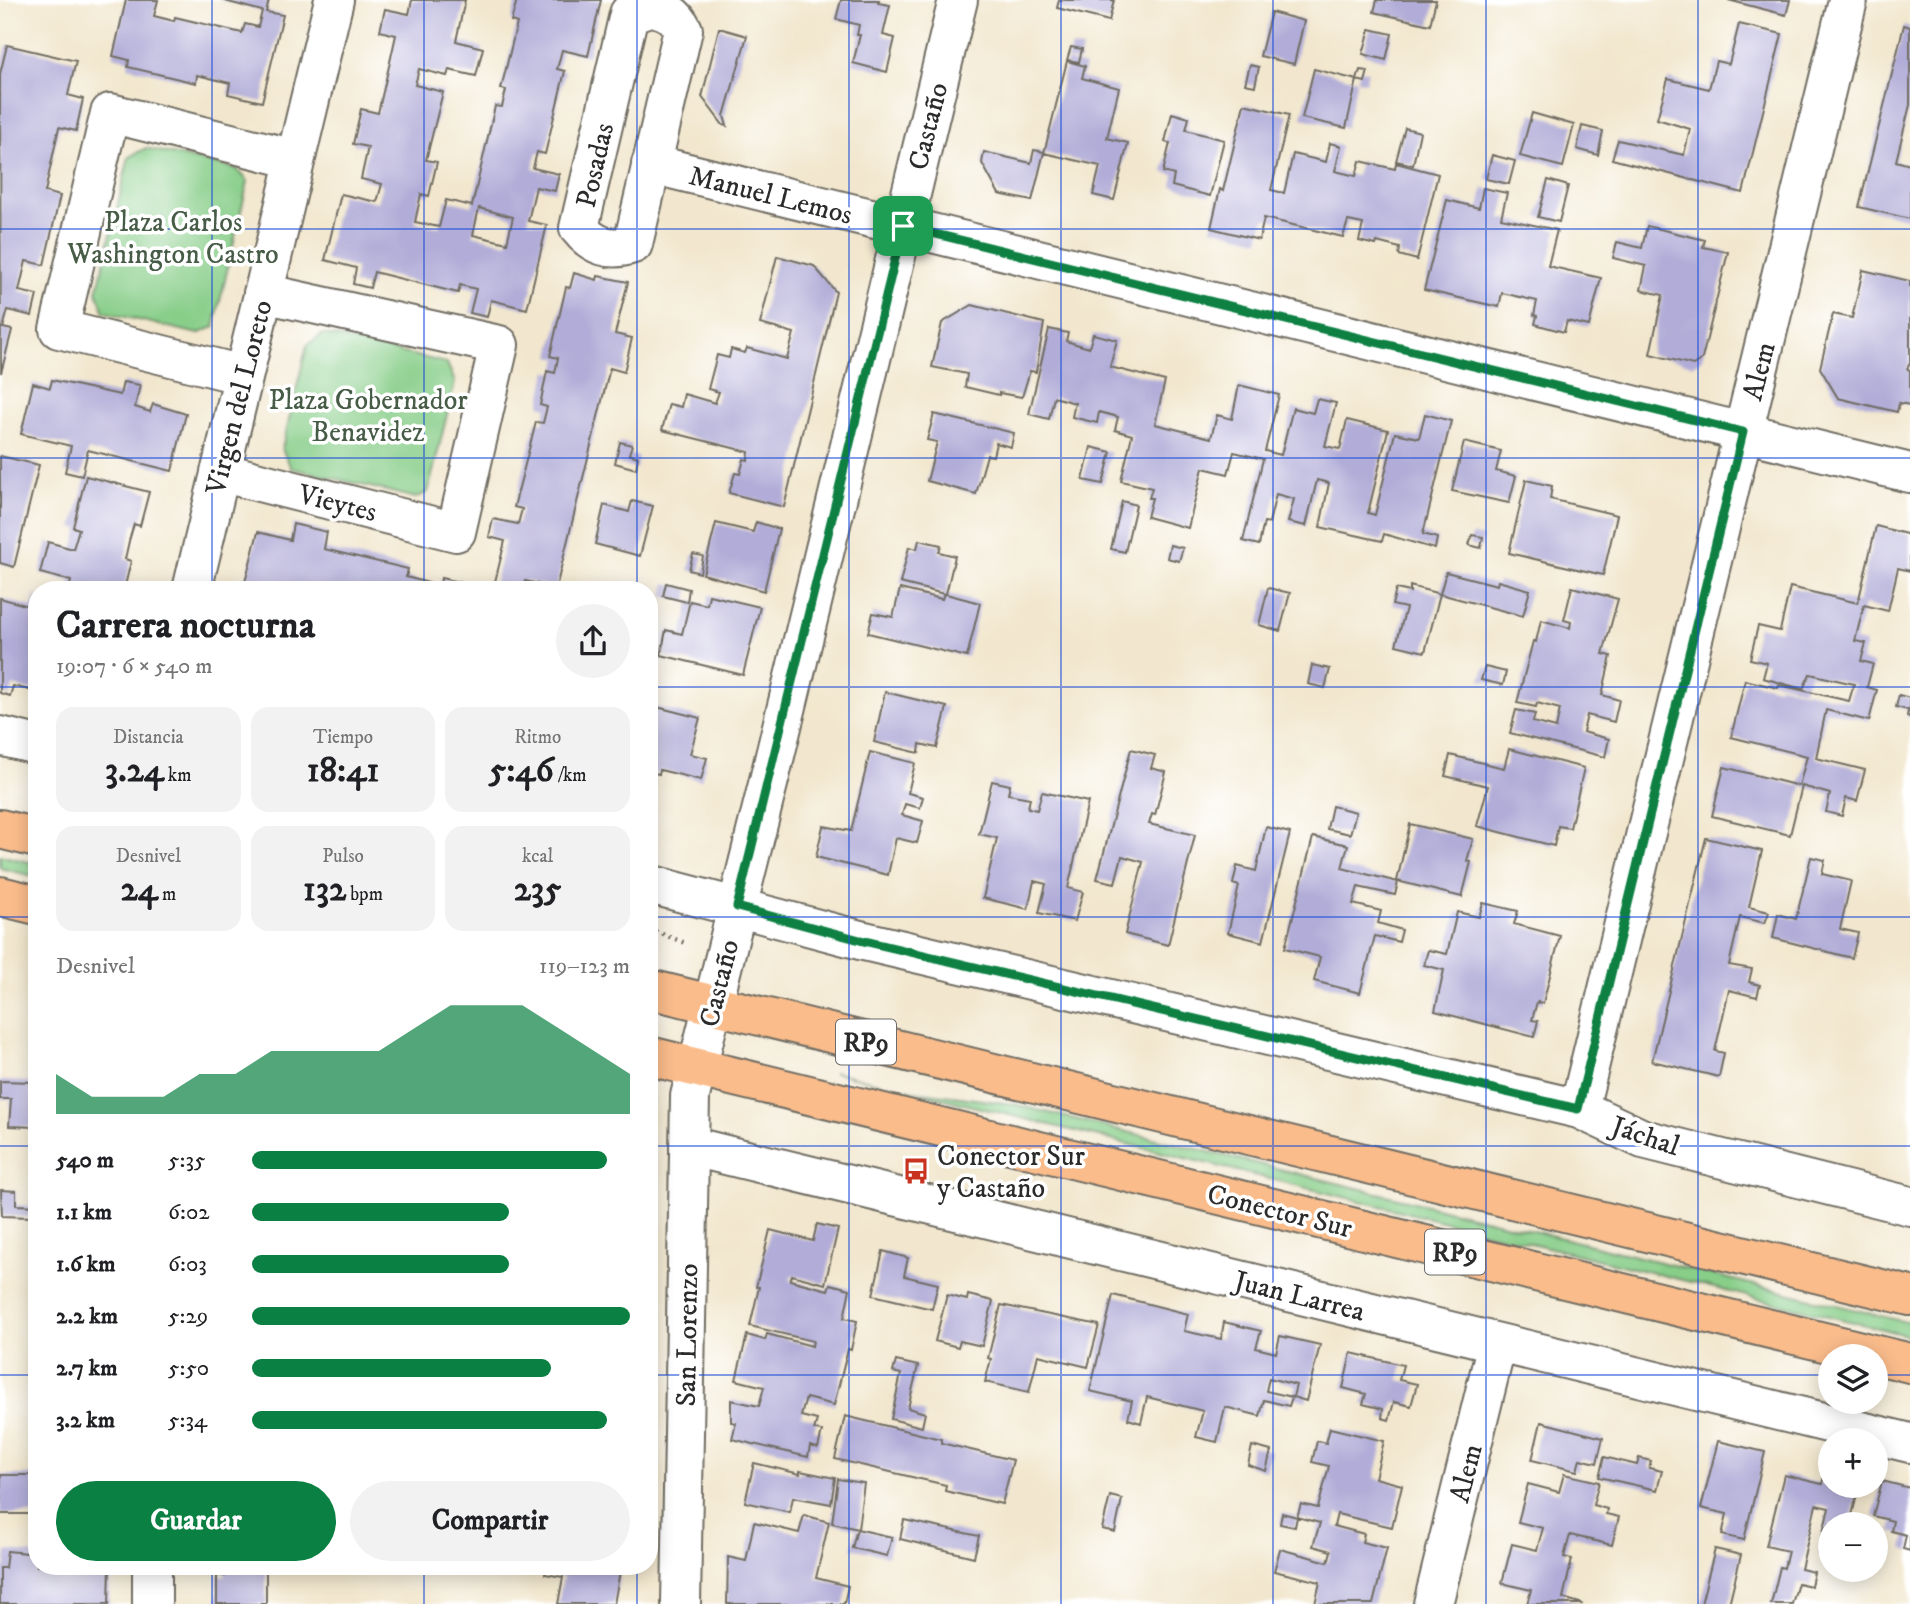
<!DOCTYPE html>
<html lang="es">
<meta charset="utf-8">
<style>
:root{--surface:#fff;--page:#f2f2f2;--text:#202124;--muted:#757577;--accent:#0b8043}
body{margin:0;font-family:"IM FELL DW Pica",serif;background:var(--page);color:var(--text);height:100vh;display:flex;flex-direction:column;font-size:26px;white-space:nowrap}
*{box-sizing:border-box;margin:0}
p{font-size:23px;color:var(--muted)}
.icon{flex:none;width:38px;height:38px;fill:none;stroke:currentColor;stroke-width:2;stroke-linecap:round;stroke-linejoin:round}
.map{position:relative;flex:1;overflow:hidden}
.details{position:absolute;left:28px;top:581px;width:630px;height:994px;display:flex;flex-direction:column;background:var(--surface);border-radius:28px;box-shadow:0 4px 18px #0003}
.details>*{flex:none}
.tools{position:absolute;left:1818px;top:1344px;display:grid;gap:14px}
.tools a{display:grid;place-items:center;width:70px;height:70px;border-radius:50%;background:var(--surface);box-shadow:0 4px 18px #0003;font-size:35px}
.pin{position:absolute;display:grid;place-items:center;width:60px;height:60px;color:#fff;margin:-30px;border-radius:14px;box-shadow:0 4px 10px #0006}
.round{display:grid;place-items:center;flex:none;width:74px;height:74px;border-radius:37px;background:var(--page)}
.headline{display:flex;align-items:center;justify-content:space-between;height:119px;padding:0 28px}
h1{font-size:38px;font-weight:700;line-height:52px}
.stats{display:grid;grid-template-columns:repeat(3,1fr);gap:10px;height:119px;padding:7px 28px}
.stats div{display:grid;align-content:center;border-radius:18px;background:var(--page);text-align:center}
.stats b{font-size:35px;font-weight:700}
.stats small{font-size:19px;font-weight:400}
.stats p{font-size:19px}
.chart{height:196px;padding:14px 28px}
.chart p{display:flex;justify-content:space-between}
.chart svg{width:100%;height:126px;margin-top:7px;fill:var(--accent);opacity:.7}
.button{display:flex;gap:14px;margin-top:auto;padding:14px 28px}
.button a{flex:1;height:80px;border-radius:42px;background:var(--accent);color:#fff;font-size:28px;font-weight:700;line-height:80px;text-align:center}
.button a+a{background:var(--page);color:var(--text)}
ul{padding:0 28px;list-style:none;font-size:23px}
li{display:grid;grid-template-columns:112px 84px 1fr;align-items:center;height:52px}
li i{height:18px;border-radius:9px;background:var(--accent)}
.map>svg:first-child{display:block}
.green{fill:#88ce89;stroke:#5a7c5a;stroke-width:2}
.building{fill:#b2add8;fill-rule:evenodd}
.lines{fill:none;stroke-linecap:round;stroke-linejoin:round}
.minor-casing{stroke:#716d64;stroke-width:42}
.major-casing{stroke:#716d64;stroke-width:42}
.path{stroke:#716d64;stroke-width:4.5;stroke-dasharray:2 5;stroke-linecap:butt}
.minor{stroke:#fff;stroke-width:38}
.major{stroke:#fabc8b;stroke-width:38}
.route-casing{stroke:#fff;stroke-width:14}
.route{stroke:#0b8043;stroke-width:9}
.grid{fill:none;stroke:#1d4ed8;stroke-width:2;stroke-opacity:0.55}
.labels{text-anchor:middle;stroke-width:7;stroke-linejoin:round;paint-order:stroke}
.shield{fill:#fff;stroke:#6b6b6b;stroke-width:2}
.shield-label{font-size:26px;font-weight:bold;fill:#2b2b2b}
.street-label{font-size:28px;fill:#2b2b2b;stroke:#fff}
.park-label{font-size:28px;fill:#475c47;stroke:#fff}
.poi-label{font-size:28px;fill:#2b2b2b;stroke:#fff;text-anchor:start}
</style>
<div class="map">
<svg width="1910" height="1604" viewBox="0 0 1910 1604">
<rect width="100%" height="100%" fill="#fff"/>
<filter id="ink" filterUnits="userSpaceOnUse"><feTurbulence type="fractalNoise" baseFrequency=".0143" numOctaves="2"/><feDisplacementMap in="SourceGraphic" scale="14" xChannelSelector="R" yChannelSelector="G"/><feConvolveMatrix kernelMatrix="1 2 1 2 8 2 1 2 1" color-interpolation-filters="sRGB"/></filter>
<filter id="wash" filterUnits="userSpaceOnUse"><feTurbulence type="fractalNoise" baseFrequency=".00686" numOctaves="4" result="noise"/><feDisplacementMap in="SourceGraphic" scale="28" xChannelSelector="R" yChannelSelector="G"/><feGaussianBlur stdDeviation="1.57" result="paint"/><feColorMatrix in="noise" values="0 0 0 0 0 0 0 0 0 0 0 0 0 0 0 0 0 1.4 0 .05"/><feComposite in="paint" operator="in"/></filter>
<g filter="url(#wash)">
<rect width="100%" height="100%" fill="#f2e7ce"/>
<path class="green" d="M146,148L237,169L248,181L214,327L198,334L104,312L97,292L129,157Z
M323,334L447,363L455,382L428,492L416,498L291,468L282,449L307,345Z
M0,855L37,864V877L0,868Z
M834,1072L907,1090L1013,1104L1910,1323V1336Z"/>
<g id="blocks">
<path class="building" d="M126,0H158L154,16L174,21L175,17L242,33L245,24L258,27L262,11L221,0H269L266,12L283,15L262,102L228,94L230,83L197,75L196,83L128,67L129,60L113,56Z
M412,0H465L456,41L483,48L476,76L449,70L447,76L419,69L415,85L443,92L426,160L437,162L429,196L421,194L415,222L439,227L446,200L472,206L495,106L502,107L506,90L501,89L517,23L511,21L517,0H601L588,56L562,50L557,69L565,71L545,154L537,152L533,168L559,174L555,191L536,187L528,221L547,225L527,309L491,300L487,317L470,313L476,289L460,285L458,293L374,272L370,288L353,284L356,268L325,260L341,194L377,202L382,184L361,179L368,147L353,144L361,109L378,113L390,62L396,35L380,31L385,9L409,14ZM479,208L513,217L507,243L473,235Z
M841,0H879L878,3L890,5L883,35L895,38L887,72L853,63L860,35H857L859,25L836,19Z
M1059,0H1114L1109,21L1057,8Z
M1377,0H1436L1430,25L1374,12Z
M1728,0H1790L1786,15Z
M1271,12L1304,21L1294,64L1260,56Z
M1739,24L1782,34L1743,193L1612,159L1618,140L1684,155L1690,129L1657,119L1668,79L1709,89L1716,61L1729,64Z
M1904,25L1910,27V105L1896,161L1910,165V219L1859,207Z
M719,28L747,36L724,116L727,126L723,125L702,97Z
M1370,29L1392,34L1386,60L1363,54Z
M7,45L76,61L68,95L83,99L76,131L59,127L45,192L60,196L44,265L26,261L19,291L37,295L32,316L8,310L3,328L12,330L1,373L0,74Z
M1071,47L1082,49L1079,62L1067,60Z
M1067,61L1085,66L1082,78L1119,88L1107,138L1128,143L1114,200L1093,195L1100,166L1044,153Z
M1250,65L1259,67L1255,86L1245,84Z
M1314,69L1357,80L1346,128L1302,118Z
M1360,70L1368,71L1365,82L1357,80Z
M1244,104L1289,115L1271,190L1284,193L1293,154L1326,162L1330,143L1341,146L1335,171L1356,176L1360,161L1395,169L1396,163L1438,174L1417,260L1399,255L1400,248L1377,242L1376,245L1359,241L1363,224L1348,221L1343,237L1264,218L1259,240L1211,228L1220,189L1223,191Z
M1172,113L1189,118L1186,130L1224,140L1210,196L1172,186L1174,175L1163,172L1170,143L1165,142Z
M1532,113L1574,125L1563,167L1520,156Z
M1582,126L1603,131L1598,155L1577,149Z
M1405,128L1420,132L1413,165L1396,161Z
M1034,150L1044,152L1032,201L999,194L982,163L984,152L1031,163Z
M1492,155L1515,161L1509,184L1486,179Z
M1548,180L1568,186L1559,222L1538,217Z
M1483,188L1507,193L1501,218L1557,230L1548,266L1601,278L1589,326L1567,321L1564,332L1535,324L1537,316L1534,315L1537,301L1502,293L1499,307L1424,290L1447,200L1479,208Z
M1647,226L1705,240L1703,247L1728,252L1702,359L1693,365L1650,354L1663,295L1641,290L1646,266L1613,258L1617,242L1642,248Z
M777,256L814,266L836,292L784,507L729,493L735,473L740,474L744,459L748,460L749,452L662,430L669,404L681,407L684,394L715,403L719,392L708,389L717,355L729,358L731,349L745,353L747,348L787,359L794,333L760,324Z
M1863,270L1910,281V362L1907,369L1910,370V405L1899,403L1897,412L1838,398L1820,368L1833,314L1852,318Z
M574,273L597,280L598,276L628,282L615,334L632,338L624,372L610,368L556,588L525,581L523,590H493L505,541L489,537L493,519L518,524L522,509L514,507L536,422L543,423L547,407L540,405L547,371L555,373L558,358L550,356L566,287L570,288Z
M972,305L1044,323L1036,372L1030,371L1022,397L999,393V395L965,387L967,374L932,367L942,323Z
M1049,329L1068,333L1066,341L1089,348L1093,334L1117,340L1110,367L1165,381L1155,424L1211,438L1217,415L1232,419L1239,385L1279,395L1265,451L1281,455L1293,408L1313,413L1317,399L1336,403L1325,446L1340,449L1347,420L1388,430L1368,513L1375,515L1395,433L1419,438L1425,414L1451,421L1423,534L1437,538L1435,549L1384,534L1382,541L1320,527L1329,483L1317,480L1306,526L1288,522L1294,499L1276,494L1269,523L1264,522L1259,545L1243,541L1263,459L1234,452L1228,474L1203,468L1188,528L1147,517L1152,498H1149L1152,488L1121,481L1132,435L1115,430L1118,417L1099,412L1097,423L1072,417L1075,403L1054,397L1049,419L1029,414Z
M52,380L120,395L123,382L140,385L135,407L150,412L153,404L186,414L172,471L88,450L82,476L65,472L71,446L21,434L33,383L50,388Z
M934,414L1014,433L1011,447L996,443L993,456L987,455L976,494L927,481L937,442L927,440Z
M620,442L632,445L629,454L638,457L636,469L615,463Z
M1464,442L1501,451L1496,471L1516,476L1509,503L1452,491Z
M1091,447L1111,452L1103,484L1083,480Z
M0,456L39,465L14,567L0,563Z
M86,476L149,492L140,526L134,524L129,541L125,559L131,561L124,590H104L90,586L89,590H69L71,581L40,573L48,542L73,549L79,529L73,527Z
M1526,480L1552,486L1550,499L1617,515L1603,575L1509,553Z
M632,501L653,506L640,556L595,544L604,505L629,512Z
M1122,501L1136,505L1125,552L1111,549Z
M756,522L779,529L764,591L703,574L716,523L753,532Z
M293,524L327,532L324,549L408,569L406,577L440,586L441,578L477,586L476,590H364L352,587V590H243L258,532L290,540Z
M1876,526L1910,535V571L1898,568L1888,611L1864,605L1855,641L1866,643L1861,661L1873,664L1867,687L1877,690L1869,721L1826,710L1816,758L1865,770L1857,801L1846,798L1842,816L1826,812L1830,794L1802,786L1790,835L1712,816L1724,767L1799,786L1807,756L1731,737L1745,680L1778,688L1779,685L1849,701L1854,684L1810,674L1803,689L1763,678L1767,663L1750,659L1758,626L1780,631L1790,587L1858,603Z
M1472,535L1483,537L1481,548L1469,545Z
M919,540L941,545L939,552L955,556L946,594L980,603L967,657L868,633L873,613L893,617L900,589L942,599L944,594L900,583L909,547L917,549Z
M1170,545L1183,548L1179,561L1167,558Z
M693,554L703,556L700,573L689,570Z
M1446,572L1497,585L1498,581L1530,590L1523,616L1440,594L1425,652L1396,645L1406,608L1392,605L1396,589L1410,592V586L1440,594Z
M666,583L689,589L687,602L663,596Z
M1572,587L1618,599L1603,654L1611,656L1602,695L1619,700L1614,722L1587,715L1583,732L1609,739L1605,757L1510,733L1516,710L1535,714L1533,722L1556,728L1560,709L1537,703L1536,707L1517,703L1533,641L1536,642L1541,620L1570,628L1571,622L1564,620Z
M1268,588L1290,593L1280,631L1259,625Z
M36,592L37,692L13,686L10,696L0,693V598L32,607Z
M709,595L760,607L743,675L661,655L666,630L682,634L690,601L707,605Z
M1312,665L1330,669L1325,688L1308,684Z
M1485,667L1506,672L1503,685L1481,680Z
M885,692L947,707L937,748L920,744L919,753L874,742Z
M1899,695L1910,698V717H1907L1908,710L1896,707Z
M649,705L700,718L690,754L707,758L701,780L660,770L659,774L649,772Z
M1131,749L1155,755L1151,768L1166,772L1155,815L1152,814L1149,824L1195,835L1168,945L1125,934L1143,862L1122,856L1115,883L1097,879Z
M1509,749L1584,768L1570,828L1558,826L1554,846L1477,826L1488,786L1445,776L1450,755L1504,768Z
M870,752L915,763L908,793L923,797L920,808L905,804L902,815L923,821L917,843L896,838L888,875L816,857L823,826L851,831Z
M992,781L1010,785L1008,794L1030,798L1028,808L1037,810L1042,792L1088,802L1068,888L1083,892L1075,921L1039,913L1046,884L1034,881L1028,909L983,898L997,838L979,834Z
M1332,806L1356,812L1350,834L1327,829Z
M1410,824L1473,839L1467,861L1471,862L1462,897L1397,881Z
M1266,827L1290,833L1263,942L1228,933L1239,886L1233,884L1237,866L1256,871Z
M1313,837L1348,845L1342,868L1398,882L1395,895L1358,887L1353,904L1381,911L1378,923L1402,930L1399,942L1375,936L1360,993L1314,981L1320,957L1285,948Z
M1706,838L1762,851L1749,907L1769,912L1765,923L1740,917L1729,965L1752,969L1749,982L1760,985L1757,997L1729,990L1715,1051L1724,1053L1719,1077L1652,1061Z
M1811,857L1825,860L1822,874L1851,881L1840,929L1858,933L1852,958L1773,938L1778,914L1796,919Z
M1483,903L1518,911L1514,924L1560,936L1543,1003L1537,1002L1532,1020L1538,1021L1534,1037L1435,1011L1444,970L1424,965L1428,950L1447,954L1457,912L1479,917Z
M34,1054L37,1055V1127L9,1126L11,1099H0V1081L34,1082Z
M1,1190L16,1191V1205L37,1206V1230L31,1229V1217L2,1216Z
M817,1224L838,1229L825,1284L792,1275L790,1280L828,1290L830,1284L850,1289L844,1318L857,1321L851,1350L848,1349L834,1405L806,1398L801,1416L817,1420L814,1430L822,1431L818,1448L810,1446L808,1457L732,1439L736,1423L731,1422V1400L759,1406L764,1387L736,1380L747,1335L765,1340L767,1334L812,1346L813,1341L750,1326L759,1287H756L770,1230L813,1241Z
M883,1251L908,1258L904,1276L938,1284L932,1309L873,1295Z
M947,1295L967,1300L968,1295L993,1301L982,1346L960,1341L958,1347L935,1341Z
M1113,1295L1188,1314L1184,1331L1221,1339L1224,1322L1261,1331L1256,1348L1276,1353L1280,1336L1320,1345L1306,1401L1293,1397L1296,1385L1269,1378L1266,1391L1292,1397L1289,1406L1264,1400L1260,1416L1225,1407L1217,1442L1196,1437L1203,1411L1147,1397L1141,1423L1128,1419L1132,1401L1090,1391Z
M1001,1305L1099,1325L1088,1367L1038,1355L1029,1392L985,1382L991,1359L988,1358Z
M1351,1353L1403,1365L1399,1380L1417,1384L1411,1406L1394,1402L1389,1420L1382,1418L1383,1409L1363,1404L1366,1394L1343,1388Z
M896,1361L918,1366L908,1408L925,1413L922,1427L891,1419L901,1374L893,1372Z
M34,1382H37V1417H34Z
M845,1416L941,1439V1443L1013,1460L1002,1504L945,1491L946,1485L835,1459Z
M1541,1422L1603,1438L1597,1463L1580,1459L1577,1471L1532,1460Z
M1330,1428L1384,1441L1375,1478L1402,1485L1392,1527L1337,1514L1334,1526L1364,1534L1362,1542L1387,1548L1373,1604H1315L1320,1582L1274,1571L1280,1549L1328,1562L1331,1551L1313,1546L1320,1523L1297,1517L1301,1504L1318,1508L1329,1466L1312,1462L1317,1441L1326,1443Z
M1718,1441L1765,1452L1744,1540L1722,1535L1727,1514L1701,1508Z
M1252,1446L1271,1451L1266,1471L1248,1465Z
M1604,1457L1637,1465L1639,1458L1651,1461L1649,1468L1662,1471L1657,1490L1599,1477Z
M754,1463L800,1474V1471L835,1478L831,1504L793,1497L790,1512L745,1502Z
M1826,1467L1830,1468V1486H1859L1850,1524H1830V1557L1818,1554L1829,1508L1816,1505L1801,1569L1814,1572L1811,1586L1798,1583L1792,1604H1771L1780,1567L1784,1568L1788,1551L1766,1546L1784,1475L1822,1484Z
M1564,1474L1599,1482L1593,1505L1607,1509L1606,1514L1619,1517L1612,1545L1570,1535L1564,1557L1572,1559L1563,1598L1583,1604H1527L1531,1590L1502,1583L1512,1544L1537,1550L1543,1528L1518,1522L1528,1484L1559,1492Z
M1,1475H37V1514H0Z
M838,1479L864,1483L858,1529L832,1523Z
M1882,1481L1910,1488V1551L1903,1549L1906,1535L1891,1531L1893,1521L1873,1516Z
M1110,1496L1122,1499L1115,1532L1102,1529Z
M1282,1513L1297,1517L1295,1527L1280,1524Z
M804,1515L829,1522L816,1578L848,1586L844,1604H727L728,1557L746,1561L754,1522L799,1533Z
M904,1520L979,1536L974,1557L900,1539Z
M857,1529L892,1537L887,1556L852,1548Z
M1715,1549L1741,1555L1729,1604H1701Z
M7,1551L37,1554V1566H110L109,1604H0V1568H5Z
M225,1566H250V1570L266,1571V1604H217V1575L225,1576Z
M546,1566H621L614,1604H558L563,1577L545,1574Z"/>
</g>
</g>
<g filter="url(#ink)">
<use href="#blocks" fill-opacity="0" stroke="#716d64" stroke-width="2"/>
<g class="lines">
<g class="minor-casing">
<path id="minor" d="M649,7C666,9 676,15 683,30L633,244C611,252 593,246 579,228L629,14Z
M651,164L1910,473
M243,375L59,329L110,113L295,159
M220,472L456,532L499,345L263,293
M192,590L334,0
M0,736L37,745
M649,884L860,940L1579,1109L1643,1139L1910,1206
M1579,1109L1848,0
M689,1146L1910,1443
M152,1604V1566
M681,1604L690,1096L771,772L958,0
M1433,1604L1497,1343"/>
</g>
<g class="major-casing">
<path id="major" d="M0,829L37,838
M0,896L37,905
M649,989L1910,1296
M649,1056L1910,1363"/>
</g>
<path class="path" d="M649,929L688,944"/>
<use href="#minor" class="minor"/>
<use href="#major" class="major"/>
</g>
</g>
<g class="lines" filter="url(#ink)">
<g class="route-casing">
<path id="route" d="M903,226L1743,432L1578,1109L860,940L737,907Z"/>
</g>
<use href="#route" class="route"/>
</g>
<path class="grid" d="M212,0V590M424,0V590M637,0V590M849,0V1604M1061,0V1604M1273,0V1604M1486,0V1604M1698,0V1604M0,229H1910M0,458H1910M0,687H37M649,687H1910M0,917H37M649,917H1910M0,1146H37M649,1146H1910M0,1375H37M649,1375H1830M1876,1375H1910M212,1566V1604M424,1566V1604M637,1566V1604"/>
<defs>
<g id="bus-bare" transform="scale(2.1)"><path d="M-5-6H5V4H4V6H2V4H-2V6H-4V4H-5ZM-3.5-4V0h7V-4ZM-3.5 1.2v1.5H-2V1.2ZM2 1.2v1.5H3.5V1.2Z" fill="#c8321e" stroke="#fff" stroke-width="2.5" paint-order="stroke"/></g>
</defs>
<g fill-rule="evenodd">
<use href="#bus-bare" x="916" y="1171"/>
</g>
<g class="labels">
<g class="shield">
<rect x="836" y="1019.5" width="60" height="45" rx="5"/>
<rect x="1425" y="1229.5" width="60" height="45" rx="5"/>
</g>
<g class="shield-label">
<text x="866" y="1051">RP9</text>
<text x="1455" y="1261">RP9</text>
</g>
<g class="street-label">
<text transform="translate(927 126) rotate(-76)" y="10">Castaño</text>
<text transform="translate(594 165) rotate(-77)" y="10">Posadas</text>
<text transform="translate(771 194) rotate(14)" y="10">Manuel Lemos</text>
<text transform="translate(1758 371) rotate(-76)" y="10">Alem</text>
<text transform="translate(238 397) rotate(-76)" y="10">Virgen del Loreto</text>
<text transform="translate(338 502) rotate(14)" y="10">Vieytes</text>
<text transform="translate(718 983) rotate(-76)" y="10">Castaño</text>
<text transform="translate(1646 1135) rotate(19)" y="10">Jáchal</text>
<text transform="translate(1280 1210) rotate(14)" y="10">Conector Sur</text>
<text transform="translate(1300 1295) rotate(14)" y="10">Juan Larrea</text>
<text transform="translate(686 1335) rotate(-89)" y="10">San Lorenzo</text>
<text transform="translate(1465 1473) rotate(-76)" y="10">Alem</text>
</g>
<g class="park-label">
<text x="173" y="231">Plaza Carlos<tspan x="173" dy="32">Washington Castro</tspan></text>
<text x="368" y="409">Plaza Gobernador<tspan x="368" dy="32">Benavidez</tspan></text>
</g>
<g class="poi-label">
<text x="937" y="1165">Conector Sur<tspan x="937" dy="32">y Castaño</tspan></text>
</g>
</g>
</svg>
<div class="tools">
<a><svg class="icon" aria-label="layers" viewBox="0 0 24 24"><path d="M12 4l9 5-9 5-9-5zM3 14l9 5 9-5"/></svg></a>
<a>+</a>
<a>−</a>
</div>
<div class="pin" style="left:903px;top:226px;background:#1e9e55"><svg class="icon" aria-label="arrive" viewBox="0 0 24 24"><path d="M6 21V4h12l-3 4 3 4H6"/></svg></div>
<section class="details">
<div class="headline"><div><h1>Carrera nocturna</h1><p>19:07 · 6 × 540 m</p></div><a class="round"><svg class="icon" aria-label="share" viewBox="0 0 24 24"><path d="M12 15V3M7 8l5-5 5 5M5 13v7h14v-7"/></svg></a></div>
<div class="stats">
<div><p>Distancia</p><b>3.24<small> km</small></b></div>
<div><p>Tiempo</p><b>18:41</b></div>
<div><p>Ritmo</p><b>5:46<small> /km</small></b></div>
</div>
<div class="stats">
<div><p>Desnivel</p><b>24<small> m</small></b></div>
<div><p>Pulso</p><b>132<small> bpm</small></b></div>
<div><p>kcal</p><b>235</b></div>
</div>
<div class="chart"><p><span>Desnivel</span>119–123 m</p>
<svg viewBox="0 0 160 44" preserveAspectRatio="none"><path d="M0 44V30L10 38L20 38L30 38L40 30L50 30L60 22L70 22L80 22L90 22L100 14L110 6L120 6L130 6L140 14L150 22L160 30V44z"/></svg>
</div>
<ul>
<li><b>540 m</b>5:35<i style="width:94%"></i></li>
<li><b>1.1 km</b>6:02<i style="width:68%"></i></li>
<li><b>1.6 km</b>6:03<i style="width:68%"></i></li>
<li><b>2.2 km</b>5:29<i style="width:100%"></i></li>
<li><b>2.7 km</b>5:50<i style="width:79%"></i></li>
<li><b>3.2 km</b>5:34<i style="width:94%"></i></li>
</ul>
<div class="button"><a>Guardar</a><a>Compartir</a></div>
</section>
</div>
